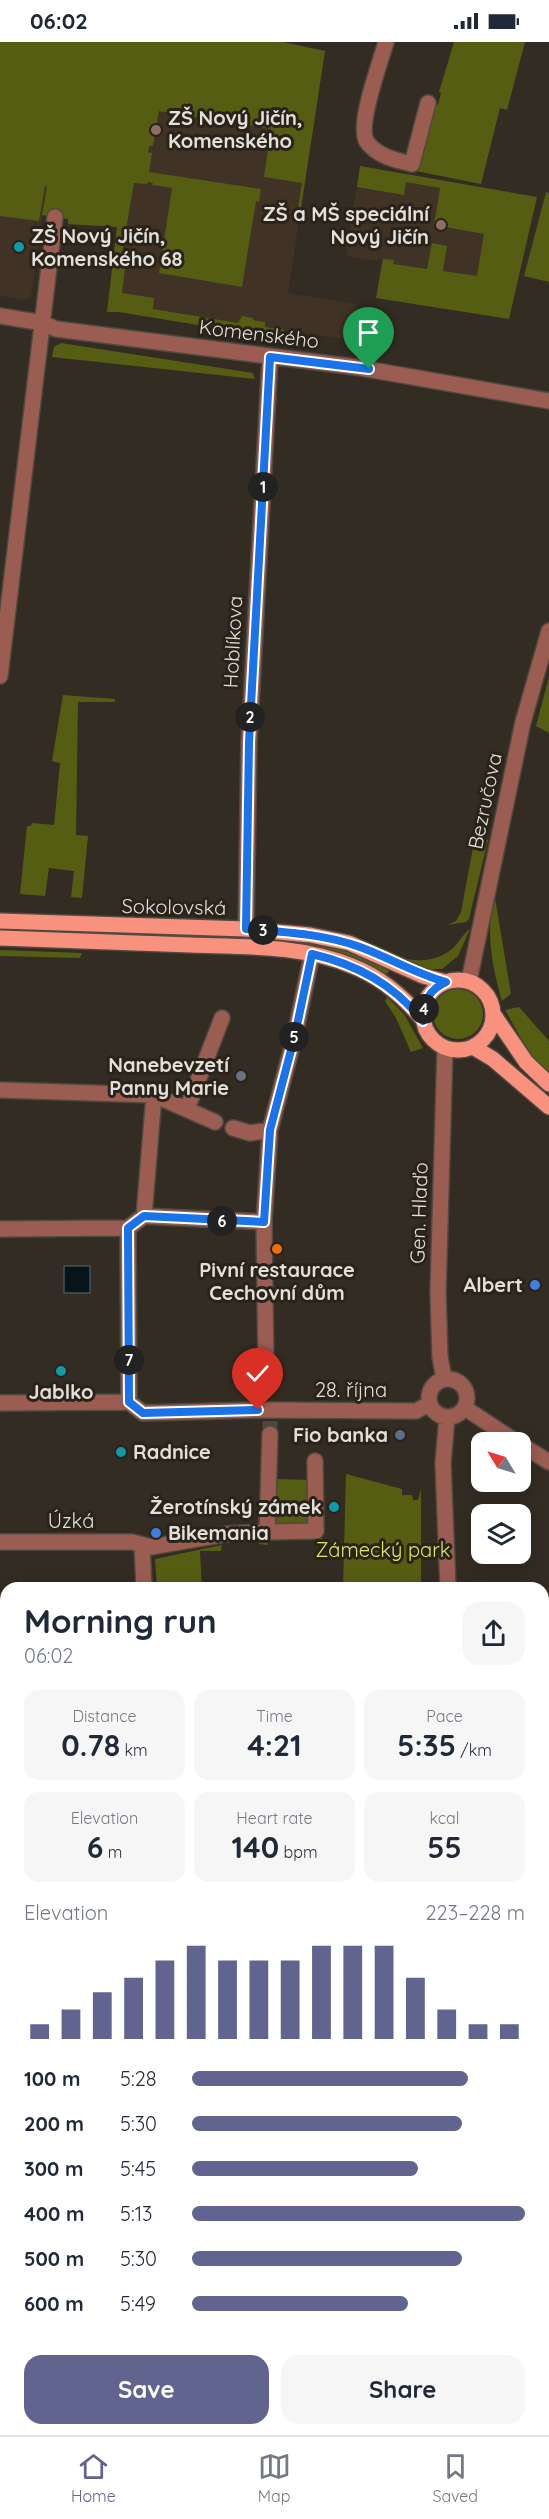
<!DOCTYPE html>
<meta charset="utf-8">
<style>
:root{--surface:#fff;--page:#f6f6f7;--text:#1f2937;--muted:#747a83;--line:#e0e1e3;--accent:#61648f}
body{margin:0;font-family:Quicksand,sans-serif;background:var(--page);color:var(--text);height:100vh;display:flex;flex-direction:column;font-size:22px;white-space:nowrap}
*{box-sizing:border-box;margin:0}
p{font-size:20px;color:var(--muted)}
.icon{flex:none;width:33px;height:33px;fill:none;stroke:currentColor;stroke-width:2;stroke-linecap:round;stroke-linejoin:round}
.map{position:relative;flex:1;overflow:hidden}
.side{position:absolute;left:0px;top:1540px;width:549px;height:854px;display:flex;flex-direction:column;background:var(--surface);border-radius:18px 18px 0 0;box-shadow:0 3px 15px #0003}
.side>*{flex:none}
.needle{width:39px;rotate:308deg}
.buttons{position:absolute;left:471px;top:1390px;display:grid;gap:12px}
.buttons a{display:grid;place-items:center;width:60px;height:60px;border-radius:12px;background:var(--surface);box-shadow:0 3px 15px #0003;font-size:30px}
.pin{position:absolute;display:grid;place-items:center;width:51px;height:51px;color:#fff;margin:-62px -26px;border-radius:50% 50% 50% 0;rotate:-45deg;box-shadow:0 0 6px #0007}
.pin .icon{rotate:45deg}
.km{position:absolute;width:30px;height:30px;margin:-15px;border-radius:50%;background:#222;color:#fff;font-size:16px;line-height:30px;text-align:center}
.round{display:grid;place-items:center;flex:none;width:63px;height:63px;border-radius:18px;background:var(--page)}
.summary{display:flex;align-items:center;justify-content:space-between;height:102px;padding:0 24px}
h1{font-size:33px;font-weight:700;line-height:45px}
.metrics{display:grid;grid-template-columns:repeat(3,1fr);gap:9px;height:102px;padding:6px 24px}
.metrics div{display:grid;align-content:center;border-radius:15px;background:var(--page);text-align:center}
.metrics b{font-size:30px;font-weight:700}
.metrics small{font-size:16px;font-weight:400}
.metrics p{font-size:16px}
.chart{height:168px;padding:12px 24px}
.chart p{display:flex;justify-content:space-between}
.chart svg{width:100%;height:108px;margin-top:6px;stroke:var(--accent);stroke-width:6}
.cta{display:flex;gap:12px;margin-top:auto;padding:12px 24px}
.cta a{flex:1;height:69px;border-radius:18px;background:var(--accent);color:#fff;font-size:24px;font-weight:700;line-height:69px;text-align:center}
.cta a+a{background:var(--page);color:var(--text)}
ul{padding:0 24px;list-style:none;font-size:20px}
li{display:grid;grid-template-columns:96px 72px 1fr;align-items:center;height:45px}
li i{height:15px;border-radius:8px;background:var(--accent)}
.status{display:flex;justify-content:space-between;align-items:center;height:42px;padding:0 30px;background:var(--surface);direction:ltr}
.status svg{height:16px;fill:currentColor}
.dock{display:flex;justify-content:space-around;align-items:center;height:84px;border-top:2px solid var(--line);background:var(--surface);font-size:16px;color:var(--muted)}
.dock a{display:grid;justify-items:center;gap:3px}
.dock .selected{color:var(--accent)}
.map>svg:first-child{display:block}
.education{fill:#403224}
.green{fill:#555d13}
.water{fill:#05151b;stroke:#485254;stroke-width:1.5}
.lines{fill:none;stroke-linecap:round;stroke-linejoin:round}
.minor-tunnel{stroke:#4d473e;stroke-width:15;stroke-dasharray:15 8;stroke-linecap:butt}
.minor-casing{stroke:#4f4940;stroke-width:18}
.major-casing{stroke:#4f4940;stroke-width:18}
.minor{stroke:#9b5d51;stroke-width:15}
.major{stroke:#f8927e;stroke-width:15}
.route-casing{stroke:#fff;stroke-width:12}
.route{stroke:#1a73e8;stroke-width:8}
.education-dot{fill:#8d6e63;stroke:#292319;stroke-width:2}
.culture-dot{fill:#0f9aa8;stroke:#292319;stroke-width:2}
.worship-dot{fill:#6b7280;stroke:#292319;stroke-width:2}
.food-dot{fill:#e8710a;stroke:#292319;stroke-width:2}
.shop-dot{fill:#3f7fe0;stroke:#292319;stroke-width:2}
.service-dot{fill:#5c6f8a;stroke:#292319;stroke-width:2}
.labels{text-anchor:middle;stroke-width:6;stroke-linejoin:round;paint-order:stroke}
.poi-label{font-size:20px;font-weight:bold;fill:#e3dfd9;stroke:#292319;text-anchor:end}
.street-label{font-size:20px;fill:#e3dfd9;stroke:#292319}
.park-label{font-size:20px;fill:#d8e865;stroke:#292319}
</style>
<div class="status"><b>06:02</b><svg viewBox="0 0 49 12"><path d="M0 12V9h3v3zM5 12V6h3v6zM10 12V3h3v9zM15 12V0h3v12zM26 1h20v11H26zM47 4h2v5h-2z"/></svg></div>
<div class="map">
<svg width="549" height="2393" viewBox="0 0 549 2393">
<rect width="100%" height="100%" fill="#332c23"/>
<path class="education" d="M0,0H283L325,9L288,251L356,262L350,298L285,288L284,297L119,270H107L117,185L68,182V177L43,173L31,255L27,258L0,254Z
M360,124L537,155L509,277L376,256L382,217L378,216L377,219L346,214Z
M543,1714L549,1720V1861H543Z"/>
<path class="green" d="M0,0H283L325,9L301,166H298L302,141L264,135L271,87L159,69L153,104H149L148,110L152,111L149,130L261,147L259,160L256,159L242,245L159,231L172,146L152,143L153,141L148,140L147,142L134,141L124,198L120,197L119,199L124,200L120,225L125,226L122,251L154,256L153,267L238,281L242,274L253,276V278L265,280V285L285,288L284,297L119,270H107L117,185L68,182V177L42,173L47,145L45,144L39,179L0,174Z
M454,0H525L507,68L500,66L481,142L416,129L433,62L438,63L441,51L439,50Z
M360,124L537,155L509,277L376,256L383,217L394,218L393,222L427,227L432,201L447,204L443,229L477,234L484,192L434,183L440,146L406,140L404,153L357,145Z
M546,150L549,151V240L524,234Z
M61,301L253,331L255,337L52,315L54,305Z
M549,635V691L536,684Z
M63,653L115,657V660H78L76,793L88,794L82,856L71,855L74,829L49,826L45,854L20,852L27,784H31L32,781L54,783L60,721L52,719Z
M475,795L488,798L469,877L466,880L447,883L456,879L461,870Z
M494,850L511,952L502,959C491,922 486,888 494,850Z
M470,887L458,914L442,927H425L397,914C416,921 437,920 453,906C459,900 463,892 470,887Z
M288,899L332,904L391,926L385,935C353,917 324,906 288,902Z
M0,908L82,911L80,916L0,914Z
M433 972a25 25 0 1 1 50 0a25 25 0 1 1-50 0Z
M387,955L404,972L423,1006L411,1010L396,976L385,959Z
M519,965L549,999V1034L532,1016L505,968Z
M276,1392L277,1437L307,1438V1419H324L322,1497H268V1503L259,1502Z
M346,1432L402,1447V1453H412L413,1458H418L421,1447V1546H343Z
M222,1503L221,1509H200L202,1546H157L155,1517Z"/>
<path class="water" d="M64,1224H90V1251H64Z"/>
<g class="lines">
<path class="minor-tunnel" d="M270,1379V1392"/>
<g class="minor-casing">
<path id="minor" d="M386,0C381,19 356,84 367,100C377,114 395,118 412,122L428,61
M0,274L43,281L56,287L355,325L549,359
M0,634L55,175
M246,887L249,700L270,315
M469,939L523,680L549,589
M0,1048L154,1053L215,1080
M187,1067L222,976
M233,1086L250,1091L270,1088
M144,1174L264,1180
M128,1186L144,1174L154,1053
M0,1187L128,1186L129,1360
M266,1325L264,1180L270,1088L295,993L312,912
M429 1356a19 19 0 1 1 38 0a19 19 0 1 1-38 0Z
M444,1337L440,1315L438,1250L445,1006
M129,1360L143,1371L258,1368L416,1369L429,1362
M0,1361L129,1360
M465,1366L518,1401
M447,1375L443,1421L448,1546
M520,1402L549,1420
M267,1490L316,1489L315,1419
M0,1500H132L151,1505L226,1492L267,1490L270,1392
M142,1503L144,1546
M0,1690H6
M543,1692L549,1699
M0,2029L6,2030
M543,2049H549
M0,2312H6
M543,2323H549
M485,2388V2393
M103,2393V2388"/>
</g>
<g class="major-casing">
<path id="major" d="M0,879L246,887L310,893L349,901L423,934L446,940
M0,896C64,898 127,901 191,903C245,905 302,903 352,924C381,935 404,955 424,979
M423 973a35 35 0 1 1 70 0a35 35 0 1 1-70 0Z
M494,973L526,1020L549,1042
M473,1005L493,1017L549,1065"/>
</g>
<use href="#minor" class="minor"/>
<use href="#major" class="major"/>
</g>
<g class="lines">
<g class="route-casing">
<path id="route" d="M258,1368L143,1371L129,1360L128,1186L144,1174L264,1180L270,1088L295,993L312,912C358,923 393,942 423,979C422,961 430,947 446,940C416,932 390,916 360,905C324,892 285,890 246,887L249,700L270,315L369,327"/>
</g>
<use href="#route" class="route"/>
</g>
<g class="education-dot">
<circle cx="156" cy="88" r="6"/>
<circle cx="441" cy="183" r="6"/>
</g>
<g class="culture-dot">
<circle cx="19" cy="205" r="6"/>
<circle cx="61" cy="1329" r="6"/>
<circle cx="121" cy="1410" r="6"/>
<circle cx="334" cy="1465" r="6"/>
</g>
<circle class="worship-dot" cx="241" cy="1034" r="6"/>
<circle class="food-dot" cx="277" cy="1207" r="6"/>
<g class="shop-dot">
<circle cx="535" cy="1243" r="6"/>
<circle cx="156" cy="1491" r="6"/>
</g>
<circle class="service-dot" cx="400" cy="1393" r="6"/>
<g class="labels">
<g class="poi-label">
<text x="168" y="83" text-anchor="start">ZŠ Nový Jičín,<tspan x="168" dy="23">Komenského</tspan></text>
<text x="429" y="179">ZŠ a MŠ speciální<tspan x="429" dy="23">Nový Jičín</tspan></text>
<text x="31" y="201" text-anchor="start">ZŠ Nový Jičín,<tspan x="31" dy="23">Komenského 68</tspan></text>
<text x="229" y="1030">Nanebevzetí<tspan x="229" dy="23">Panny Marie</tspan></text>
<text x="277" y="1235" text-anchor="middle">Pivní restaurace<tspan x="277" dy="23">Cechovní dům</tspan></text>
<text x="523" y="1250">Albert</text>
<text x="61" y="1357" text-anchor="middle">Jablko</text>
<text x="388" y="1400">Fio banka</text>
<text x="133" y="1417" text-anchor="start">Radnice</text>
<text x="322" y="1472">Žerotínský zámek</text>
<text x="168" y="1498" text-anchor="start">Bikemania</text>
</g>
<g class="street-label">
<text transform="translate(259 292) rotate(7)" y="7">Komenského</text>
<text transform="translate(233 600) rotate(-87)" y="7">Hoblíkova</text>
<text transform="translate(485 759) rotate(-78)" y="7">Bezručova</text>
<text transform="translate(174 865) rotate(1)" y="7">Sokolovská</text>
<text transform="translate(419 1171) rotate(-88)" y="7">Gen. Hlaďo</text>
<text x="351" y="1355">28. října</text>
<text x="71" y="1486">Úzká</text>
</g>
<g class="park-label">
<text x="383" y="1515">Zámecký park</text>
</g>
</g>
</svg>
<div class="buttons">
<a><svg class="needle" viewBox="-14 -14 28 28"><path d="M0-13l5 13h-10z" fill="#e53935"/><path d="M0 13l5-13h-10z" fill="#747a83"/></svg></a>
<a><svg class="icon" aria-label="layers" viewBox="0 0 24 24"><path d="M12 4l9 5-9 5-9-5zM3 14l9 5 9-5"/></svg></a>
</div>
<div class="pin" style="left:369px;top:327px;background:#1e9e55"><svg class="icon" aria-label="arrive" viewBox="0 0 24 24"><path d="M6 21V4h12l-3 4 3 4H6"/></svg></div>
<div class="pin" style="left:258px;top:1368px;background:#d93025"><svg class="icon" aria-label="check" viewBox="0 0 24 24"><path d="M5 12l5 5 9-10"/></svg></div>
<b class="km" style="left:263px;top:445px">1</b>
<b class="km" style="left:250px;top:675px">2</b>
<b class="km" style="left:263px;top:888px">3</b>
<b class="km" style="left:424px;top:967px">4</b>
<b class="km" style="left:294px;top:995px">5</b>
<b class="km" style="left:222px;top:1179px">6</b>
<b class="km" style="left:129px;top:1318px">7</b>
<section class="side">
<div class="summary"><div><h1>Morning run</h1><p>06:02</p></div><a class="round"><svg class="icon" aria-label="share" viewBox="0 0 24 24"><path d="M12 15V3M7 8l5-5 5 5M5 13v7h14v-7"/></svg></a></div>
<div class="metrics">
<div><p>Distance</p><b>0.78<small> km</small></b></div>
<div><p>Time</p><b>4:21</b></div>
<div><p>Pace</p><b>5:35<small> /km</small></b></div>
</div>
<div class="metrics">
<div><p>Elevation</p><b>6<small> m</small></b></div>
<div><p>Heart rate</p><b>140<small> bpm</small></b></div>
<div><p>kcal</p><b>55</b></div>
</div>
<div class="chart"><p><span>Elevation</span>223–228 m</p>
<svg viewBox="0 0 160 44" preserveAspectRatio="none"><path d="M5 44V38M15 44V32M25 44V25M35 44V19M45 44V12M55 44V6M65 44V12M75 44V12M85 44V12M95 44V6M105 44V6M115 44V6M125 44V19M135 44V32M145 44V38M155 44V38"/></svg>
</div>
<ul>
<li><b>100 m</b>5:28<i style="width:83%"></i></li>
<li><b>200 m</b>5:30<i style="width:81%"></i></li>
<li><b>300 m</b>5:45<i style="width:68%"></i></li>
<li><b>400 m</b>5:13<i style="width:100%"></i></li>
<li><b>500 m</b>5:30<i style="width:81%"></i></li>
<li><b>600 m</b>5:49<i style="width:65%"></i></li>
</ul>
<div class="cta"><a>Save</a><a>Share</a></div>
</section>
</div>
<nav class="dock">
<a class="selected"><svg class="icon" aria-label="home" viewBox="0 0 24 24"><path d="M3 11l9-7 9 7M6 9v11h12V9"/></svg>Home</a>
<a><svg class="icon" aria-label="map" viewBox="0 0 24 24"><path d="M3 6l6-2 6 2 6-2v14l-6 2-6-2-6 2zM9 4v14M15 6v14"/></svg>Map</a>
<a><svg class="icon" aria-label="saved" viewBox="0 0 24 24"><path d="M7 4h10v16l-5-4-5 4z"/></svg>Saved</a>
</nav>
